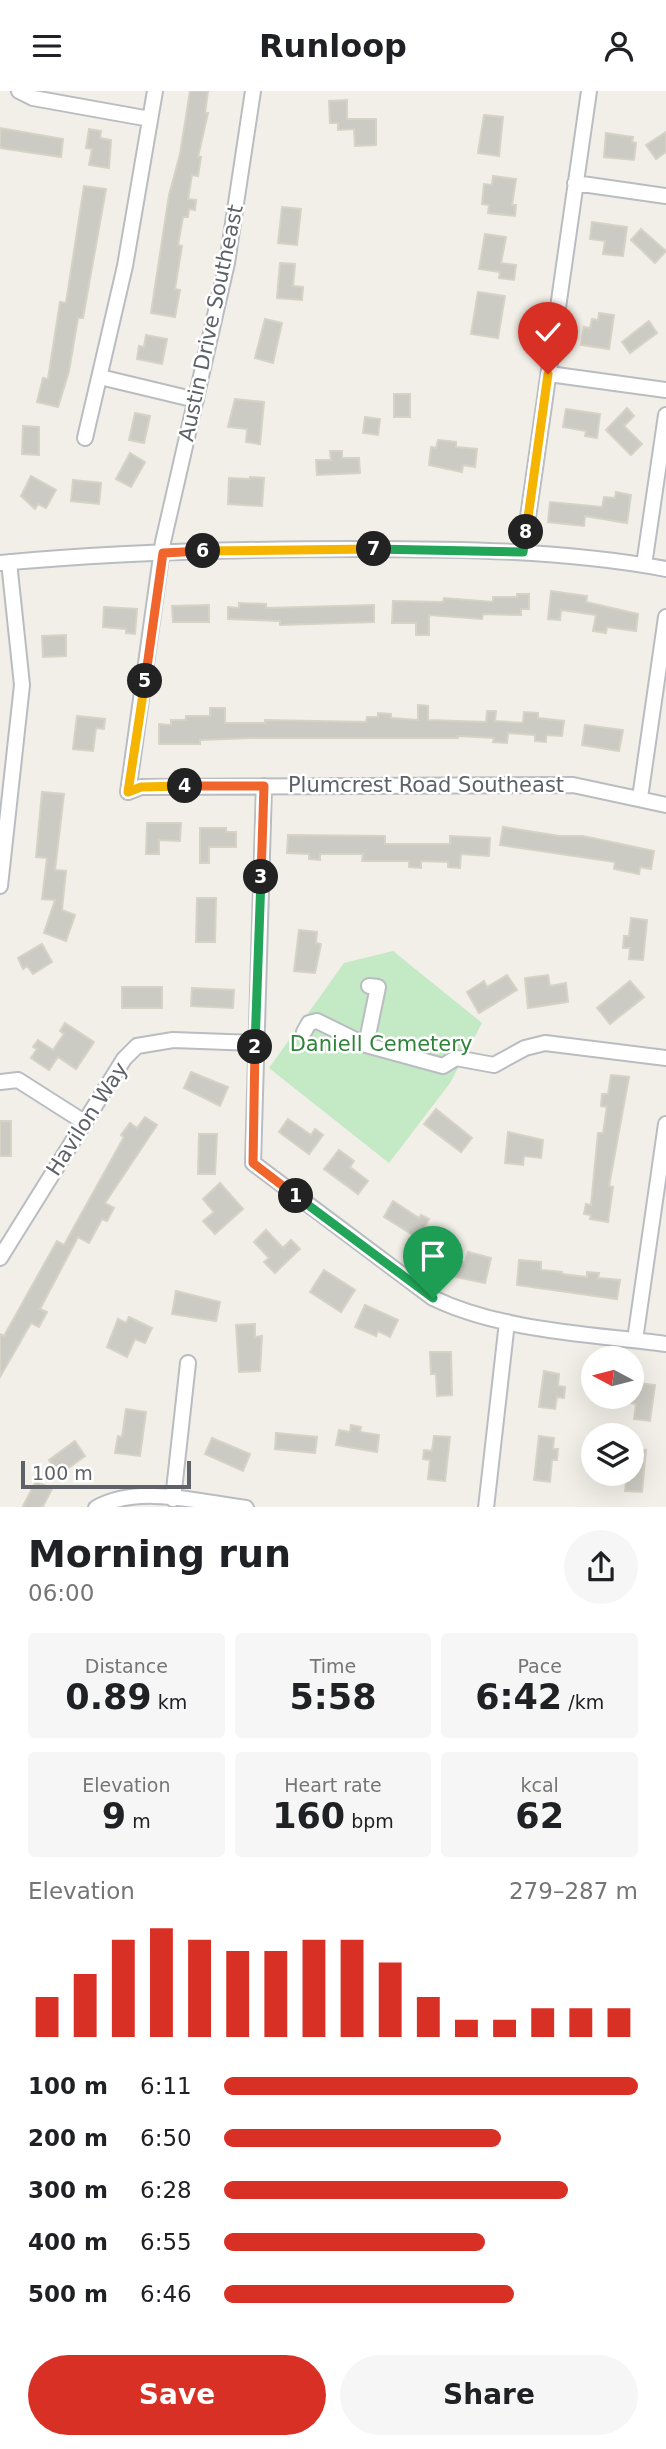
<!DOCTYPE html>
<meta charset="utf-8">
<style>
:root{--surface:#fff;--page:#f6f6f6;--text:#202124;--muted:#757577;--accent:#d93025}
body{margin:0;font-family:"DejaVu Sans",sans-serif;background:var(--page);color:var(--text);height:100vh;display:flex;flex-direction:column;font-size:26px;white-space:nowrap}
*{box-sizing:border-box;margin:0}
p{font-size:23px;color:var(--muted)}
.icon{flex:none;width:38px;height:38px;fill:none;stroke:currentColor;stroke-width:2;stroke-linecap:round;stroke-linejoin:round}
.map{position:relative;height:1416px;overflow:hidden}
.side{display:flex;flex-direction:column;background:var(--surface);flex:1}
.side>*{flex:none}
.needle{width:46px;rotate:277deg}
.controls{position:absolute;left:581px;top:1255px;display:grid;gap:14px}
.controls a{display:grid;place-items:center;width:63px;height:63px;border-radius:50%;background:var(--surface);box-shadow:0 7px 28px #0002;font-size:35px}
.scale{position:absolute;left:21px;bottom:18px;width:170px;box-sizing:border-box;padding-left:7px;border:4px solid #5e6268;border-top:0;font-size:19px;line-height:24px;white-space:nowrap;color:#5e6268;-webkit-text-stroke:5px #fff;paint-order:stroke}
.pin{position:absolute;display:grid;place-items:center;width:60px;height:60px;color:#fff;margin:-72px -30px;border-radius:50% 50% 50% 0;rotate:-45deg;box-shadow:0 0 7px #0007}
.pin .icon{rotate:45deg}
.km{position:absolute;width:35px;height:35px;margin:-18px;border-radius:50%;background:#222;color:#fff;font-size:19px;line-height:35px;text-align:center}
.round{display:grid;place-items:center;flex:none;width:74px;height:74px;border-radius:37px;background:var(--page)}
.summary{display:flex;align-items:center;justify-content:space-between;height:119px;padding:0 28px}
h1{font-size:38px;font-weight:800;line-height:52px}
.metrics{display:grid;grid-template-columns:repeat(3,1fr);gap:10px;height:119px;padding:7px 28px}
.metrics div{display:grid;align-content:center;border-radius:7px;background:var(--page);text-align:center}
.metrics b{font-size:35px;font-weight:800}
.metrics small{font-size:19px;font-weight:400}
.metrics p{font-size:19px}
.chart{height:196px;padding:14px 28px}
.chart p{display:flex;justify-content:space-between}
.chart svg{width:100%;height:126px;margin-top:7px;stroke:var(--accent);stroke-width:6}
.cta{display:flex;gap:14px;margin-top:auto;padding:14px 28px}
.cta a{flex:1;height:80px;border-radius:42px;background:var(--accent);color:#fff;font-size:28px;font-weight:800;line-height:80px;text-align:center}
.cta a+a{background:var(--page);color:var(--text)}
ul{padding:0 28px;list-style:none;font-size:23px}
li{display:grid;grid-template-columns:112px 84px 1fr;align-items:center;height:52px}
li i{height:18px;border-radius:9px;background:var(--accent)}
header{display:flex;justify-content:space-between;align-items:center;height:91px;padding:0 28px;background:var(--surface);font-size:32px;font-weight:800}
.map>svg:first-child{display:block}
.green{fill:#c3e9c5}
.building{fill:#cccbc3;stroke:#d6d2c5;stroke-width:2}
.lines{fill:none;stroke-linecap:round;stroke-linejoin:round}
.minor-casing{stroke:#b9bcc1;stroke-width:18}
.minor{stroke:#fff;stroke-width:14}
.split-1-casing{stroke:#fff;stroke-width:14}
.split-2-casing{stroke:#fff;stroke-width:14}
.split-3-casing{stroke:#fff;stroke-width:14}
.split-4-casing{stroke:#fff;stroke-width:14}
.split-5-casing{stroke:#fff;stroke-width:14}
.split-6-casing{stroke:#fff;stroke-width:14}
.split-7-casing{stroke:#fff;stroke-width:14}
.split-8-casing{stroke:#fff;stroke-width:14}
.split-9-casing{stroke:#fff;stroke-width:14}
.split-1{stroke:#22a559;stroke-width:9}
.split-2{stroke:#f0652b;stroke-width:9}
.split-3{stroke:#22a559;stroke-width:9}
.split-4{stroke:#f0652b;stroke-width:9}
.split-5{stroke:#f5b400;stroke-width:9}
.split-6{stroke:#f0652b;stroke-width:9}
.split-7{stroke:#f5b400;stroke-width:9}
.split-8{stroke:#22a559;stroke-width:9}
.split-9{stroke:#f5b400;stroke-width:9}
.labels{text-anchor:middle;stroke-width:5;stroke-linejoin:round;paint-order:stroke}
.street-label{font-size:21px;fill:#5e6268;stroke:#fff}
.park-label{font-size:21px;fill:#30843a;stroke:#fff}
</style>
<header><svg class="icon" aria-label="menu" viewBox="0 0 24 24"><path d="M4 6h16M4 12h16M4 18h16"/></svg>Runloop<svg class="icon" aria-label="person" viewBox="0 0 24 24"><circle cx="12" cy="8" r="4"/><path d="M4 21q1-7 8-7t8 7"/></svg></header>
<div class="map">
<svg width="666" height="1417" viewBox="0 0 666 1417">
<rect width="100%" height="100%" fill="#f1efe7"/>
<path class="green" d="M393,860L482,932L450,992L389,1072L269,977L344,872Z"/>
<path class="building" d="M190,0H208L205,22H208L198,66H201L198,85L192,84L188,108L196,109L195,119L189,118L188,126H183L178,154L182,155L175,198L180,199L175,226L151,222L169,104L180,63Z
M347,9V28H376V54L355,55L354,38L338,39V32H330L329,10Z
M484,24L503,26L499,65L478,62Z
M0,37L63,48L61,66L0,57Z
M89,38L101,40L100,47L111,49L109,77L89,74L92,58L86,57Z
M666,41V61L656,68L646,54Z
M606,42L633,46L632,51L636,52L634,69L604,66Z
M493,85L516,88L512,114H516L515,125L488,122L489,114L482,113L484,93L492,94Z
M84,95L106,98L83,227H78L69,280L58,316L37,311L43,287L48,288L60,211L66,212Z
M282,116L301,118L297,154L278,152Z
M592,131L627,136L623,165L603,163L605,150L590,148Z
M641,138L666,160L655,172L631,149Z
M485,143L506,146L501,172L516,174L514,189L499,187L500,181L479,178Z
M280,172L295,173L293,195L303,196L302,209L277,207Z
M478,201L505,205L498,247L471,243Z
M599,222L614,224L609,258L581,254L584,236L590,237L592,228L598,229Z
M265,228L282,232L273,272L255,267Z
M649,230L657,242L630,262L622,251Z
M146,244L167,248L162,273L137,268L139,255L144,256Z
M394,303H410V326H394Z
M235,308L264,311L260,353L246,351L247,338L228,336Z
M627,317L634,325L624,335L642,353L631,364L606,339Z
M566,318L600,323L597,347L585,345L586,340L563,336Z
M135,322L150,325L144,352L129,349Z
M365,326L380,328L378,344L363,342Z
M23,335L39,336V364L22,363Z
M438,349L456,351V356L477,358L475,376L463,374L462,381L429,374L431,356L436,357Z
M330,360H342V367H359L360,382L317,384L316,369H331Z
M130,362L145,371L131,396L116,388Z
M31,385L56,399L46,417L38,413L35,418L21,405Z
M250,386L264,387L262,415L228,413L229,387L250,388Z
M73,389L101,392L99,413L71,410Z
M616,401L631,404L627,432L585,425L584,435L548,431L550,411L602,416L604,406L615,407Z
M551,500L587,505L586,511L638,523L636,540L607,536L606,542L593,540L596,524L561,519L560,529L548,528Z
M517,503H529V518H521V524L483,523L482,528L429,524V544H416V532H392L393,510L443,511L444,507L493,511V506H517Z
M239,512L266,513V517L374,514V531L280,534V530L228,528V516L239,517Z
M209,514V531H173L172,515Z
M104,516L137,518L135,543L126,542V538L103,536Z
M66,544V565L43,566L42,545Z
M418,614L428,615V629L486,631L487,620H496L495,630L523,632L524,621L538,622V627L564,630L562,645L546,644V651L535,650V644L508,642L507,652L493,651L494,647L458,645V647H251L200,649V653H159V633L171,634V629H186V625H210V617H225V632H265V629L366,631L367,626H378V622L391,623V627L418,629Z
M77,625L105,628L104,638L96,637L93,660L73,658Z
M585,634L623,639L619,660L582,654Z
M42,701L64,703L55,779L66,780L62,819L75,824L66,850L44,842L55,809L42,808L47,767L36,766Z
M147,732H181L180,750L159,749V763H146Z
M503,736L559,745H583L654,760L651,778L640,776L639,783L614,778L615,771L500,754Z
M200,737H226V741H236V756H209V772H200Z
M288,744L385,745V753H450V745L490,747L489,765L461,763L460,777L448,776V771L421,770V777L409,776V770H362L363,763H320V769L309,768V763L287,762Z
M197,807H216L215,851H196Z
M631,827L647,829L643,869L629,868L630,857H623L624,845H629Z
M299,839L317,841L316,852L321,853L315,882L294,880Z
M42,853L52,871L33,883L27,875L23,878L18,867Z
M507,884L517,899L479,922L467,901L484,890L487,896Z
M548,884L550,895L566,892L568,911L528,917L525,887Z
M630,890L644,906L610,933L597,917Z
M122,896H162V917H122Z
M192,897L234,899L233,917L191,915Z
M65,932L94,951L76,978L58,966L49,979L31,967L37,958L33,956L38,949L53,959L64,943L60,940Z
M191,981L228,996L220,1015L184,997Z
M611,984L629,986L609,1095L613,1096L608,1131L590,1128L591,1124L584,1123L586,1113L591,1114L598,1042H603L607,1016L601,1015L602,1003H608Z
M436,1018L472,1047L461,1061L424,1033Z
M145,1026L157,1034L105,1112L114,1117L107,1130L102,1128L89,1152L78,1146L40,1218L47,1221L39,1236L31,1232L0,1286V1243L4,1245L57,1150L64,1154L124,1046L121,1044L130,1032L137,1037Z
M288,1028L311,1044L315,1038L323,1044L309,1063L279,1041Z
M0,1030H11V1065H0Z
M508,1041L543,1049L541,1067L524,1065L523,1074L505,1072Z
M199,1043H217L215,1083H198Z
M339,1059L354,1070L350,1076L368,1090L358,1103L324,1078Z
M220,1092L243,1118L215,1143L203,1130L214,1121L203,1108Z
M393,1110L419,1127L421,1124L429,1128L418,1147L384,1126Z
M266,1139L283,1157L291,1149L300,1158L275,1182L264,1171L269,1167L254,1151Z
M468,1161L491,1167L485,1192L456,1186L459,1170L465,1172Z
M519,1169L541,1171V1179L562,1181V1183L587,1186V1181L599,1182L598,1187L620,1189L617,1208L517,1194Z
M324,1179L355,1199L341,1221L310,1201Z
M176,1200L220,1211L216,1230L172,1223Z
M365,1214L398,1229L390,1246L378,1240L376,1245L355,1236Z
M129,1226L152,1237L145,1252L135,1248L127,1266L107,1256L118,1228L126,1232Z
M255,1233V1246L262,1245L260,1280L239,1281L236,1234Z
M430,1261H451L452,1304L437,1305L436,1283H431Z
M544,1280L559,1283L558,1295L565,1296L564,1307L557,1306L555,1318L539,1316Z
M639,1292L655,1294L650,1330L634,1328L636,1313L630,1312L632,1300L638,1301Z
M126,1318L146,1321L140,1365L115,1362L118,1345L122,1346Z
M351,1334L361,1336L360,1341L379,1344L377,1361L336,1354L339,1339L350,1341Z
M276,1342L317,1346L315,1362L275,1358Z
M434,1345L450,1346L445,1390L428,1388L430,1369L423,1368L424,1359L432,1360Z
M539,1345L554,1347L553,1358H558L557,1369H552L550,1391L534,1389Z
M212,1347L250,1363L243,1380L205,1363Z
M75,1350L85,1365L59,1384L49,1369Z
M632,1358L646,1359L642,1401L625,1400L627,1382H632Z
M36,1390L52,1398L42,1417H22Z"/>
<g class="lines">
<g class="minor-casing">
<path id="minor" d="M19,0L33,7L150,28
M253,0L227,172L163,451L128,701L141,696L573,694L666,714
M575,92L666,105
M549,283L666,299
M100,286L196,309
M85,347L125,175L155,0
M523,461L589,0
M0,472C118,461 236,458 355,458C458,458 564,459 666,478
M644,474L666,324
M264,695L253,1072L433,1207C501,1240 591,1243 666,1253
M640,707L666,526
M0,795L22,594L9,471
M304,941L309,932L317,930L366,954L443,975L456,967L494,974L525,957L545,952L666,967
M366,954L378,896L369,895
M0,991L18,989L84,1031
M0,1167L124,968L137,955L173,949L255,952
M635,1249L666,1033
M173,1408L188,1272
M96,1417C139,1393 199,1411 246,1417
M486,1417L507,1231"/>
</g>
<use href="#minor" class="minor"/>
</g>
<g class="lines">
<g class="split-1-casing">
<path id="split-1" d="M296,1105L433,1207"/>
</g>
<g class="split-2-casing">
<path id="split-2" d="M255,956L253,1072L296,1105"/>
</g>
<g class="split-3-casing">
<path id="split-3" d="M255,956L261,786"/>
</g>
<g class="split-4-casing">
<path id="split-4" d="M185,695H264L261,786"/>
</g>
<g class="split-5-casing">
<path id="split-5" d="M145,590L128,701L141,696L185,695"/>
</g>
<g class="split-6-casing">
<path id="split-6" d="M145,590L163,462L203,460"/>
</g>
<g class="split-7-casing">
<path id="split-7" d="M203,460L374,458"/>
</g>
<g class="split-8-casing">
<path id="split-8" d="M374,458L523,461L526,441"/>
</g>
<g class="split-9-casing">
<path id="split-9" d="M526,441L548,283"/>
</g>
<use href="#split-1" class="split-1"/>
<use href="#split-2" class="split-2"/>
<use href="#split-3" class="split-3"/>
<use href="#split-4" class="split-4"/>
<use href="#split-5" class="split-5"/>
<use href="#split-6" class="split-6"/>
<use href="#split-7" class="split-7"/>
<use href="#split-8" class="split-8"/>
<use href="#split-9" class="split-9"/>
</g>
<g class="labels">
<g class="street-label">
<text transform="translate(211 232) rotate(-78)" y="7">Austin Drive Southeast</text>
<text x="426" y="701">Plumcrest Road Southeast</text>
<text transform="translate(87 1028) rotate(-57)" y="7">Havilon Way</text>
</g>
<g class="park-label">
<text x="381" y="960">Daniell Cemetery</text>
</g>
</g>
</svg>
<div class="controls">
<a><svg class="needle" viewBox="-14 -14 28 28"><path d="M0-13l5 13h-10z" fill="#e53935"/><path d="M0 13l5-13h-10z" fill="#757577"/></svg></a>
<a><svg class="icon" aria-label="layers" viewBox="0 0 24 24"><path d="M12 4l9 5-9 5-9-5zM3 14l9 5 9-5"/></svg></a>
</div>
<div class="scale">100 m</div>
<div class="pin" style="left:433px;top:1207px;background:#1e9e55"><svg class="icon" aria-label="arrive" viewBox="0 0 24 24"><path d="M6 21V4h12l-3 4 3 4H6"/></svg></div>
<div class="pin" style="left:548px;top:283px;background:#d93025"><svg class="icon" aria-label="check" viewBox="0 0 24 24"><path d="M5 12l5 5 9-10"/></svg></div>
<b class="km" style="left:296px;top:1105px">1</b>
<b class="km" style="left:255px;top:956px">2</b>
<b class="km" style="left:261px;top:786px">3</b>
<b class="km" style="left:185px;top:695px">4</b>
<b class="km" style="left:145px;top:590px">5</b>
<b class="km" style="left:203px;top:460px">6</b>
<b class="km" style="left:374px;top:458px">7</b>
<b class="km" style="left:526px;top:441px">8</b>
</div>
<section class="side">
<div class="summary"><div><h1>Morning run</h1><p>06:00</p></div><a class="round"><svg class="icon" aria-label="share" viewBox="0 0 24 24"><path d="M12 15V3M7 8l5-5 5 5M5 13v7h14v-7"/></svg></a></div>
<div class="metrics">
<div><p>Distance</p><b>0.89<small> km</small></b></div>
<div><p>Time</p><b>5:58</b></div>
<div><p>Pace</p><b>6:42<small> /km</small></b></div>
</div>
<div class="metrics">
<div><p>Elevation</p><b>9<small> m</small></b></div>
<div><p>Heart rate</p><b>160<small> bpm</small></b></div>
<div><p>kcal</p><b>62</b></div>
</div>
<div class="chart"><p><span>Elevation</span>279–287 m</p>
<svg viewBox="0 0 160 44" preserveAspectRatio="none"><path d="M5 44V30M15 44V22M25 44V10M35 44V6M45 44V10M55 44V14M65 44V14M75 44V10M85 44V10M95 44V18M105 44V30M115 44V38M125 44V38M135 44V34M145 44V34M155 44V34"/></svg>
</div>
<ul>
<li><b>100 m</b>6:11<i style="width:100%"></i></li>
<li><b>200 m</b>6:50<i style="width:67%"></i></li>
<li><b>300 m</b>6:28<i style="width:83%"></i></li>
<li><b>400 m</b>6:55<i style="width:63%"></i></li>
<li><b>500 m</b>6:46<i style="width:70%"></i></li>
</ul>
<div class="cta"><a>Save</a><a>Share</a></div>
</section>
